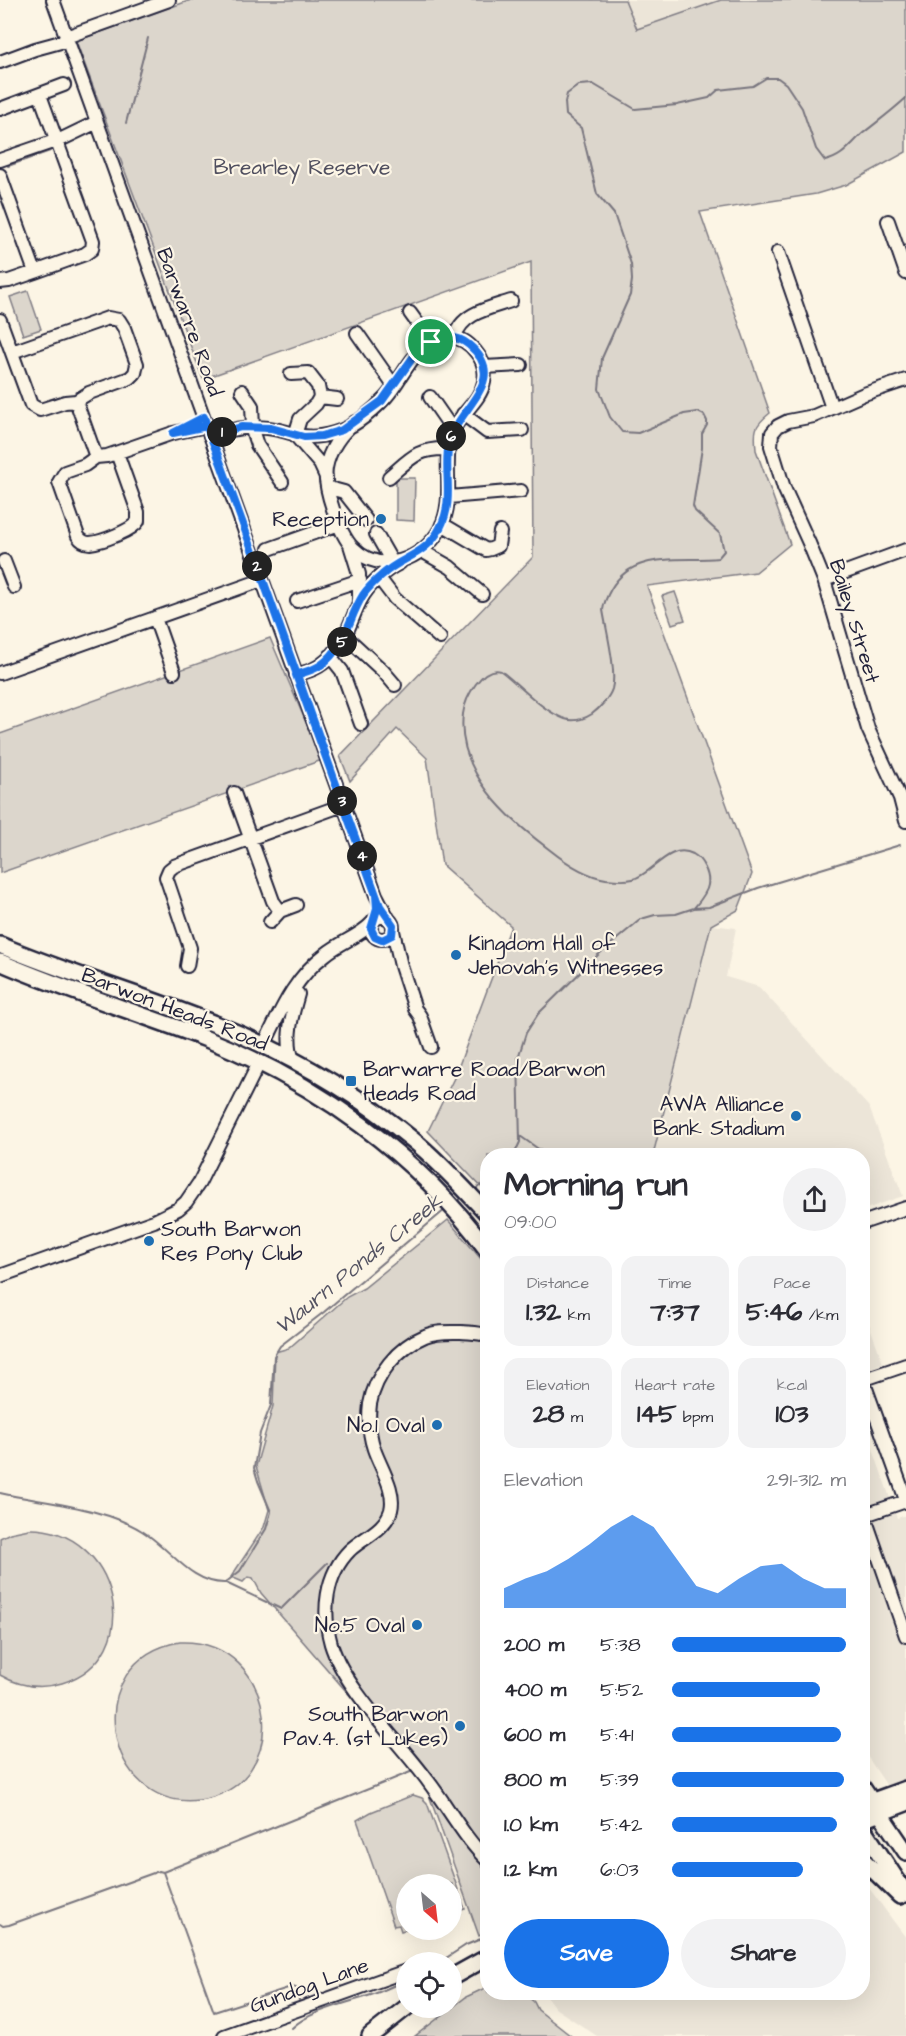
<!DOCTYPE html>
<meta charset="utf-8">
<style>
:root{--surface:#fff;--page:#f2f2f3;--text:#2b2b33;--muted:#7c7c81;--accent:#1a73e8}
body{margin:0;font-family:"Architects Daughter",sans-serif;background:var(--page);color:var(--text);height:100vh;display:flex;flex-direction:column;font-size:22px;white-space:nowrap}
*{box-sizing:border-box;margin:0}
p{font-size:20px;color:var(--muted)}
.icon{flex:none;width:33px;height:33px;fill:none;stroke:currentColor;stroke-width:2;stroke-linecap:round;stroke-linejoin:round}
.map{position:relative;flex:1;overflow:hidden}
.details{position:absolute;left:480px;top:1148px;width:390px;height:852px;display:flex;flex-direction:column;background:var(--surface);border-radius:24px;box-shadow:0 6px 24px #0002}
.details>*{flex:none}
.needle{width:39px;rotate:152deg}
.controls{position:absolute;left:396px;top:1874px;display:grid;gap:12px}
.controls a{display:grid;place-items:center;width:66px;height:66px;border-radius:50%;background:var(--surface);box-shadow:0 6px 24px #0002;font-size:30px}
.pin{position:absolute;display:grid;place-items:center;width:51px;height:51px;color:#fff;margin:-26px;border:3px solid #fff;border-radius:50%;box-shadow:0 2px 6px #0007}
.km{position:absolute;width:30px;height:30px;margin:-15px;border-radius:50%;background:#222;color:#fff;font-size:16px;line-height:30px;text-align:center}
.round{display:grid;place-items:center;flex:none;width:63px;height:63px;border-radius:32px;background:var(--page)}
.summary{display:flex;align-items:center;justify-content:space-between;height:102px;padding:0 24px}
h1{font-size:33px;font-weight:800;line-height:45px}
.stats{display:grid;grid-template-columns:repeat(3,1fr);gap:9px;height:102px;padding:6px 24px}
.stats div{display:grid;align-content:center;border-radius:15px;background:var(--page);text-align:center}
.stats b{font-size:26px;font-weight:800}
.stats small{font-size:16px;font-weight:400}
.stats p{font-size:16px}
.chart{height:168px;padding:12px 24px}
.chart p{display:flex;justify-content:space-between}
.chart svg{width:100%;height:108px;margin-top:6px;fill:var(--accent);opacity:.7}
.cta{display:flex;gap:12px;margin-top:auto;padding:12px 24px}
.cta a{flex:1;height:69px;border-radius:36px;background:var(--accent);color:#fff;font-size:24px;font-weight:800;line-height:69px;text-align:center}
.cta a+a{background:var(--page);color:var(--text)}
ul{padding:0 24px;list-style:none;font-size:20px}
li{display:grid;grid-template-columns:96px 72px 1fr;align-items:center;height:45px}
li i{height:15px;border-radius:8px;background:var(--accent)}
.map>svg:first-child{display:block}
.built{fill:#ece5d8}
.green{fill:#dcd6cc;stroke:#7f7c84;stroke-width:1.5}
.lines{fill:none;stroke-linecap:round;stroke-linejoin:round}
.stream{stroke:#78757e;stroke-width:2}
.minor-casing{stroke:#22223b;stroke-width:16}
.major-casing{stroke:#22223b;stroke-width:20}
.minor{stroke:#fcf5e5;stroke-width:12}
.major{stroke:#fcf5e5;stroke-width:15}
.route-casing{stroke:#fff;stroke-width:12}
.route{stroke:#1a73e8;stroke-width:8}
.poi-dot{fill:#1f6fb2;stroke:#fcf5e5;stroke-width:2}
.labels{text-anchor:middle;stroke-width:4.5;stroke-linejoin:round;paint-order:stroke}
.park-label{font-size:21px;fill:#504f5f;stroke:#fcf5e5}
.street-label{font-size:21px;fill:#22223b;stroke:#fcf5e5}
.poi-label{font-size:21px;fill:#22223b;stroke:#fcf5e5;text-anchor:end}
.water-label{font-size:22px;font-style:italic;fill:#545362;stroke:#fcf5e5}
</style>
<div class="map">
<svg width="906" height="2036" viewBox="0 0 906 2036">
<rect width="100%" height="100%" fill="#fcf5e5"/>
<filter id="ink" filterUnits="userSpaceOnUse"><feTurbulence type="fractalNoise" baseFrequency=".0167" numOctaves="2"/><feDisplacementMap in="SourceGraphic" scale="12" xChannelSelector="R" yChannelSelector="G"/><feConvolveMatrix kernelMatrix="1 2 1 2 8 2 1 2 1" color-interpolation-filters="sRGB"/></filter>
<g filter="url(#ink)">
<path class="built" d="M625,0H721L636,30Z
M712,925L736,928L726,977L759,987L869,1107L903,1196L863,1210L862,1155H654Z
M862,1305L883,1363L863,1371H862Z
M862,1418L897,1518L906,1515V1779L887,1786L863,1750Z
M863,1880L906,1938V2036H597L555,2008L547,1997L545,1992H862Z"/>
<path class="green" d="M191,0H625L637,29L721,0H906V152L846,185L816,194L700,212L770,413C754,426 754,430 756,450L790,544L756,572L647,586L752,874L738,910L711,925L653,1155H488L487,1193L428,1131L455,1076L511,926L442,865L427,758L397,729L350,781L340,756L533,557L531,262L203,379L76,41Z
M28,291L41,329L23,335L10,297Z
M396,478H415L414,521L396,520Z
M675,592L685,620L672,624L662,596Z
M270,638L322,760L0,873V734Z
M448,1220L487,1266V1932L479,1936L424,1781L261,1593L253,1578L248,1577L243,1582L231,1577L264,1527L269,1510L256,1466L273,1406L275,1352L289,1348L347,1297L364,1288Z
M29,1529C118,1528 149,1656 62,1683C40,1690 19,1686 0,1675V1538L10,1533Z
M180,1642C280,1639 295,1787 199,1800C104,1812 77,1659 180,1642Z
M413,1795L422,1798L427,1803L465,1909L452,1913V1884H406L408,1929L401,1931L399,1925L394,1926L357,1820L371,1812Z
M487,1987L488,1992H523L534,2002L538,2010L571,2036H415L466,1997Z"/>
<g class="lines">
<path class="stream" d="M126,123L148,38
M8,166L50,151
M694,908L709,907L758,888L900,845
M520,1136L547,1155
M514,1155L520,1142L518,1058L526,1033L538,1014L599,954L641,919L655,915L676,914L694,908C699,902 707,893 708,885C710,874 702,859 693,854C669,842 653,874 633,879C625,881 614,880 606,879C586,876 565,862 550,850C508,819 456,772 463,714C465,698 482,665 501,671C521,686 541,710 565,719C574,722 584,719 592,714C599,709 609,698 612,689C617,672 606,629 603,610C604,602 607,596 611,589C633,550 681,562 718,558L724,551L720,534L695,511L693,506L702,448V434L707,425V421L704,415L698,412L684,414L638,433L622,432L610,417L599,389L602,358L630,295L632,280L631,264L614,214L597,194L581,128L566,115L565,102L567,94L579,85L593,84L635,109L677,105L709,98L718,90L753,86L766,78H778L786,84L802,108L816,149L825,161C843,157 849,146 862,134C877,122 892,111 906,98
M473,1191L488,1180
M0,1493C44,1503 104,1507 142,1531C170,1548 191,1584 225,1583L240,1571L266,1529L271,1512L258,1481L254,1468L260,1433L271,1405L274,1356L280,1346L324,1312L446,1209
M226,1583L281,1609L327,1563
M163,1872L413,1771
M0,1924L3,1926L9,1925L159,1871L163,1872L214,2012L291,1987L296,1988L299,2000
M440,1962L466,1945L488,1936
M292,2028C309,2011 348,2003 371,1995C383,1991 395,1985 406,1980"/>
<g class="minor-casing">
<path id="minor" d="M53,0L376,895L388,918
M66,37L169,0
M0,62L35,49L68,40
M0,109L64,85
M0,160L64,138L97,122
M0,175L35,272L85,254L92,249L93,241L40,95
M888,221L906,273
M778,252L832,408
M0,282L9,281L35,272
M410,313L431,342
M0,320L31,405L40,410L65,402L76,401L96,457L107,456L173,433L207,426
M357,333L394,386
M455,337C461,313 490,308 511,301
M12,352L108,318L119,320L124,328L137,364L135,373L130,378L89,393L76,401
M484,367L521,365
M291,374L308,373L318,386L320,397L316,404L300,419L295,435L320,464L326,477
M906,380L864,394L814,416L788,421L778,426L772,433L771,446L784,488L809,543L824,580L868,729L900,798L906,821
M242,391L252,406L253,427
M320,397L337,399
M430,397L448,423L454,428
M463,414L487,432L522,430
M251,427L257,445L282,482
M210,436C230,430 247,425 268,428C297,432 302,442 334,433C353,428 373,411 386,397C405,376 413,343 445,338C458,335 468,342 476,352C483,360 486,371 484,382C480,403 458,414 451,435C442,466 456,498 440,529C423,560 381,576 353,548C339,534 323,486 326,468C329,450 341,433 355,422
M96,457L85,465L65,472L59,482L78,536C81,541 85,543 90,543C102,542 133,530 138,521V512L117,453
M389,477C411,458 417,448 448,449
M329,488L344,492L366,520
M449,497L521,491
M442,524L486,550L491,549L498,546L500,532
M376,534L392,562
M350,545L359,574V601
M269,549L339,524
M422,551L450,567L482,594
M4,561L14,587
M379,578L395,599L440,638
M824,580L906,550
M297,601L360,580
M155,618L174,672
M345,636L383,671L395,685
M330,656L342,671L361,724
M0,673L262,580
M296,675C305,672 315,670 322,664C344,648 349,624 360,601C368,585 385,570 400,563
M234,793L273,901L280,911
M371 928a11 11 0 1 1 22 0a11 11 0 1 1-22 0Z
M270,922L280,911L296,905
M393,931L401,966L415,1009L420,1016L431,1047
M187,966L190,948L166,877L169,870L174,866L343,805
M264,1045C281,1010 294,978 326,954C341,942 360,936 372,923
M293,1060C285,1038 292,1015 298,994
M862,1223L906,1208
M0,1276L154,1221L178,1209L186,1202L199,1183L259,1063
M488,1336C479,1332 470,1333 461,1332C450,1332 436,1331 425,1336C398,1347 375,1375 370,1404C368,1420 369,1434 374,1449C380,1467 396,1490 391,1510C385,1530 364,1537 350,1550C325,1575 322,1612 331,1644C345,1690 399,1741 428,1781C448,1807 464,1838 488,1861
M862,1380L906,1365
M863,1380L906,1500
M864,1515L906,1636
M862,1516L906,1501
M224,2036L406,1971"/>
</g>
<g class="major-casing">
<path id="major" d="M0,945C78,978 161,1000 239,1034C301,1061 361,1097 413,1140C440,1162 464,1189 488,1214
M0,962C67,991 136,1012 204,1038C314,1081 418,1155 488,1251
M862,1787L906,1852
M862,1805L906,1789
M862,1820L906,1803
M862,1827L906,1894
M862,1859L900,1896
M452,1977L488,1957
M370,2036L407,2007"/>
</g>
<use href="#minor" class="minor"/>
<use href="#major" class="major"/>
</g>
</g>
<g class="lines" filter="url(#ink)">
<g class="route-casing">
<path id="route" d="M431,342L414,356L382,401L342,430L322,436L304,437L271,428L241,427L210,436L207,426L173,433L204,417L207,426C265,582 319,739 376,895L377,909L371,929L375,937L382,940L392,935L393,925L380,906L296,675C305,672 314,670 321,665C346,647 348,619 363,595C368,588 375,581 382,575C402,556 426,556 440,528C455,500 443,471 449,443C457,408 511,380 469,345C457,335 444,336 431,342"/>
</g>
<use href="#route" class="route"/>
</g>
<g class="poi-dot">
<circle cx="381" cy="519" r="6"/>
<circle cx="456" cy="955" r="6"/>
<rect x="345" y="1075" width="12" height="12" rx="3"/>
<circle cx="796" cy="1116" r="6"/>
<circle cx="149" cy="1241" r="6"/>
<circle cx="437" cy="1425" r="6"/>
<circle cx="417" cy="1625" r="6"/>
<circle cx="460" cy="1726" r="6"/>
</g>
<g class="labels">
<g class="park-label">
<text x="302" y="174">Brearley Reserve</text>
</g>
<g class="street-label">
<text transform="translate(190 322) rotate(70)" y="7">Barwarre Road</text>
<text transform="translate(855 621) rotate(73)" y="7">Bailey Street</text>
<text transform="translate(175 1009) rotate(21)" y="7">Barwon Heads Road</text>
<text transform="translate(309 1985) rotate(-20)" y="7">Gundog Lane</text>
</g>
<g class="poi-label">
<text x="369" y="526">Reception</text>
<text x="468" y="950" text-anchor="start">Kingdom Hall of<tspan x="468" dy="24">Jehovah's Witnesses</tspan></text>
<text x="363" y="1076" text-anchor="start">Barwarre Road/Barwon<tspan x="363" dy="24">Heads Road</tspan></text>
<text x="784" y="1111">AWA Alliance<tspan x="784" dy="24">Bank Stadium</tspan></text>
<text x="161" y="1236" text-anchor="start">South Barwon<tspan x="161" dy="24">Res Pony Club</tspan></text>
<text x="425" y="1432">No.1 Oval</text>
<text x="405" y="1632">No.5 Oval</text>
<text x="448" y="1721">South Barwon<tspan x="448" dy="24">Pav.4. (st Lukes)</tspan></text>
</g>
<g class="water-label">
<text transform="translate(358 1263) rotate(-39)" y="8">Waurn Ponds Creek</text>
</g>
</g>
</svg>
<div class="controls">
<a><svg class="needle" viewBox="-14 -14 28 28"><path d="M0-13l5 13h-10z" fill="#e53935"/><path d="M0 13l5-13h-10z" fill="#7c7c81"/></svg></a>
<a><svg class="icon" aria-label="locate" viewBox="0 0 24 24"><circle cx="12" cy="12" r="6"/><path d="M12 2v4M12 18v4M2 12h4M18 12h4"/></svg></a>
</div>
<div class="pin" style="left:431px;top:342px;background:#1e9e55"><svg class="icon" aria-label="arrive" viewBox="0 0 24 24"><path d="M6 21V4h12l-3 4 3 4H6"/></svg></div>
<b class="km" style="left:222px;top:432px">1</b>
<b class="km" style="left:257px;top:566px">2</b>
<b class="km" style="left:342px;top:801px">3</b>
<b class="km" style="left:362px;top:856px">4</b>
<b class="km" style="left:342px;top:642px">5</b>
<b class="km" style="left:451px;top:436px">6</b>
<section class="details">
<div class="summary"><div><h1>Morning run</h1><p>09:00</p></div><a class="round"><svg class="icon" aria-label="share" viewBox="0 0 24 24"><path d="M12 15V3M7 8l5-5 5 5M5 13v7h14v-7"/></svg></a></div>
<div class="stats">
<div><p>Distance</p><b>1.32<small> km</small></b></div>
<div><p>Time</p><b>7:37</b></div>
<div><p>Pace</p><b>5:46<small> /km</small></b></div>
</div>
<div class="stats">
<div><p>Elevation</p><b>28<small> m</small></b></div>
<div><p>Heart rate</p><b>145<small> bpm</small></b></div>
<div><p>kcal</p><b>103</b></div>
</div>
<div class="chart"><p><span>Elevation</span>291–312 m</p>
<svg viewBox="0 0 160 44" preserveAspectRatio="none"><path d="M0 44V36L10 32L20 29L30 24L40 18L50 11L60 6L70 11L80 23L90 35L100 38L110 32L120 27L130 26L140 32L150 36L160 36V44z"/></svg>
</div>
<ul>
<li><b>200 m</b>5:38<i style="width:100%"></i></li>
<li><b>400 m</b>5:52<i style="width:85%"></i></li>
<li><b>600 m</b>5:41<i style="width:97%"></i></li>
<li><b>800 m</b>5:39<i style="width:99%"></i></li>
<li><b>1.0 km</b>5:42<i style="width:95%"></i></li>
<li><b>1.2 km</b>6:03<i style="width:75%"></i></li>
</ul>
<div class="cta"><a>Save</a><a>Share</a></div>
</section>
</div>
